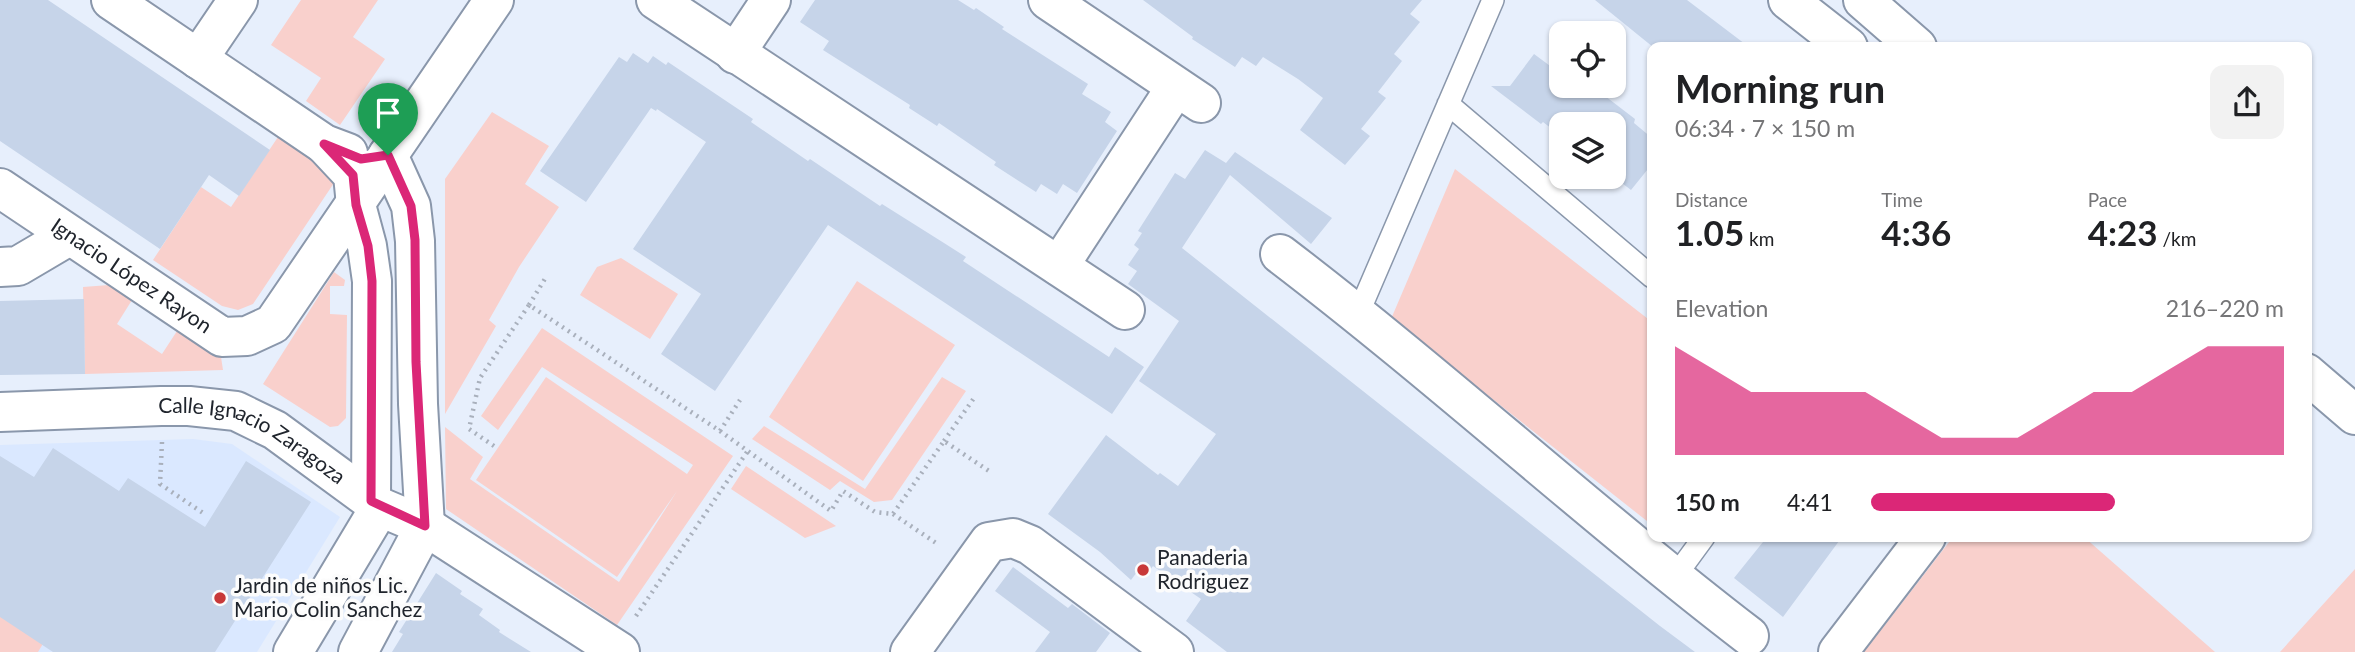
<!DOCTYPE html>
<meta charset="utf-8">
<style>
:root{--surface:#fff;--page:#f2f2f2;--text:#202124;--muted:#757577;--accent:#db2777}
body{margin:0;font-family:Lato,sans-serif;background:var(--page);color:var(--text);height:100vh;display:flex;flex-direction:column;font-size:26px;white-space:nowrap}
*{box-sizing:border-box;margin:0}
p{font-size:23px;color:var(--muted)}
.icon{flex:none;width:38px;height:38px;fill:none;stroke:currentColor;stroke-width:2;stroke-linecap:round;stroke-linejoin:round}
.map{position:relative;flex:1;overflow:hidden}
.sheet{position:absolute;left:1647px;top:42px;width:665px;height:500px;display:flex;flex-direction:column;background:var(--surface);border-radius:14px;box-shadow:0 2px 5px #0004}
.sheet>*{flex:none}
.tools{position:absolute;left:1549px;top:21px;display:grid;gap:14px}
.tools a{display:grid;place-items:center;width:77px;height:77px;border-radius:14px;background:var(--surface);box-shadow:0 2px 5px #0004;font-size:35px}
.pin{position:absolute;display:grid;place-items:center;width:60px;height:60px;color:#fff;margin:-72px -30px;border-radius:50% 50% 50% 0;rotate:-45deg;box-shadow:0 0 7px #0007}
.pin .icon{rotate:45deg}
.round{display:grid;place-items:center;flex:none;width:74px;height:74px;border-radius:14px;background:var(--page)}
.overview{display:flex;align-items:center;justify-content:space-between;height:119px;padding:0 28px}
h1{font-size:38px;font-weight:700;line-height:52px}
.figures{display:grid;grid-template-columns:repeat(3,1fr);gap:10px;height:119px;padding:7px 28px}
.figures div{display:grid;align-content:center}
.figures b{font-size:35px;font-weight:700}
.figures small{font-size:19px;font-weight:400}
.figures p{font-size:19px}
.chart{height:196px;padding:14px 28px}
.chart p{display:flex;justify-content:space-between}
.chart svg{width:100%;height:126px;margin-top:7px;fill:var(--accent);opacity:.7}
ul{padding:0 28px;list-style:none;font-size:23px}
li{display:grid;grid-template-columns:112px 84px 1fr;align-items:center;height:52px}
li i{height:18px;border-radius:9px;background:var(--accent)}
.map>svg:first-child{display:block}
.built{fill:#dae8ff}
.green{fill:#f9d0cc}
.building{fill:#c6d4e9}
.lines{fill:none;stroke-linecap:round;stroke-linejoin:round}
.lane-casing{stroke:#8a97ab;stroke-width:24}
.street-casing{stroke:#8a97ab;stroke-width:42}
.path{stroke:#a9b0bc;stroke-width:4.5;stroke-dasharray:2 5;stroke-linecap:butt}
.lane{stroke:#fff;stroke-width:21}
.street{stroke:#fff;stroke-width:38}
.route-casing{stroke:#fff;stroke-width:14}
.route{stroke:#db2777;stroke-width:9}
.poi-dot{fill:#c83939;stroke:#fcfcfc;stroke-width:2.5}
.labels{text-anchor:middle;stroke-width:7;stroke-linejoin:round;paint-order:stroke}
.street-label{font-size:21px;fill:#20252d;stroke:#fcfcfc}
.poi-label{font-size:21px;fill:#20252d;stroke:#fcfcfc;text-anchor:start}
</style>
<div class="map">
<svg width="2355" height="652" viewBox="0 0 2355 652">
<rect width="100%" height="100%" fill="#e7effc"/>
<path class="built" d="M193,439L232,444L340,517L257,652H0V445Z"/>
<path class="green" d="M301,0H378L353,37L385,59L340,125L306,101L321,78L271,45Z
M492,112L549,146L525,184L559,207L519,267L489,320L496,326L445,414V179Z
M278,137L338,177L253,304L238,310L222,306L153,260L201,187L231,207Z
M1455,169L1652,322V525L1391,319Z
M621,258L678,294L650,339L580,295L597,267Z
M334,272L345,280L344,286H330V314L347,315L346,418L338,426L330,427L263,384Z
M857,281L955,345L863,481L769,417Z
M109,285L132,300L117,324L162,354L177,331L221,357L223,370L85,374L83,287Z
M542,328L733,456L617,625L446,509L445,427L483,457L470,479L619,582L677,491L617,577L476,480L546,377L687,474L693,465L542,367L498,430L481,416Z
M942,377L966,391L892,500L874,502L840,481L830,490L752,439L764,426L865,489Z
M746,466L836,526L805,538L731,489Z
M1953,537H2084L2215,652H1864Z
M2355,569V652H2280Z
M0,608L47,637L38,652H0Z"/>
<path class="building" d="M0,0H48L270,150L239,196L209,175L160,249L0,141Z
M815,0H958L974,10L976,8L1004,27L1002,29L1088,84L1082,94L1111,112L1105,122L1117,131L1077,193L1063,184L1057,194L1041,184L1036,192L994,165L996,162L939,123L937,126L909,108L910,105L823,50L829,41L800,22Z
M1143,0H1422L1410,14L1420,22L1394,54L1402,61L1378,92L1386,98L1361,129L1370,136L1345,165L1300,130L1323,98L1298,79L1263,57L1256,66L1242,57L1235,67L1192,39L1193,37Z
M1595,0H1687L1749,47H1653Z
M633,53L648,63L653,56L666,65L668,62L753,119L751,122L808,161L810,159L880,206L882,204L944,243L966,257L963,261L1109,357L1115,347L1144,367L1112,414L828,225L715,391L661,354L701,294L633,249L706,142L657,109L656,111L651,108L586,202L540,171L619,57L627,62Z
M1534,54L1561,74V86H1592L1635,119L1634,123L1652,138V164L1631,190L1614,177V124H1561V136L1543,122L1541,124L1491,86H1510Z
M1205,150L1226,163L1235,152L1332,218L1311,244L1230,175L1182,248L1660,626L1695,652H1227L1186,621L1201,599L1153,566L1150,570L1143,564L1131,580L1100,552L1048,514L1106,435L1158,475L1160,473L1178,486L1216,434L1139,381L1179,321L1128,284L1137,271L1128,265L1139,249L1134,245L1142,233L1138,231L1175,173L1185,179Z
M84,299L85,374L0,375V301Z
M53,448L119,491L128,478L205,527L246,461L311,502L215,652H53L0,617V456L34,477Z
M1767,537H1842L1783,617L1734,578Z
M1013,567L1068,608L1072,604L1110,633L1096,652H1035L1050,632L995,591Z
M436,573L462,591L460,594L483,609L479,615L500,630L499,632L531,652H392L403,634L399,632Z"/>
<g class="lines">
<g class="lane-casing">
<path id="lane" d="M1448,104L1652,277
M1358,314L1493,0
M1674,578L1704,537"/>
</g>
<g class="street-casing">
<g id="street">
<path d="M111,0L324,144L348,153"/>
<path d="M656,0L1125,310"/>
<path d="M1048,0L1201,103"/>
<path d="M1788,0L1848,47"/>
<path d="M1863,0L1917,47"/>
<path d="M735,54L771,0"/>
<path d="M198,59L238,0"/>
<path d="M324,144L353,175L356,205L367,246L372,281L371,501"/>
<path id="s1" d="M0,188L222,337L247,336L273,324L494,0"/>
<path d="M1280,254C1440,376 1589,513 1749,636"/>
<path d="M1059,266L1176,87"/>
<path d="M0,267L18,266L69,236"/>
<path d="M2306,373L2355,415"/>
<path id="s2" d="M0,412L161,406H189L236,411L275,430L380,507L425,526L620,652"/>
<path d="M293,652L380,507"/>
<path d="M358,652L425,526L418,404L415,241L411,206L388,155"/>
<path d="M910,652L989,542L1013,538L1030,545L1174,652"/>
<path d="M1838,652L1926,537"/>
</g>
</g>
<path class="path" d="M529,305L546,277
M720,431L740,400
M944,441L974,398
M162,442L160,484L203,513
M494,446L469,429L480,378L529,305L720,431L831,511L843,491L875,512L893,514L944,441L989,471
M893,514L939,545
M636,616L747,452"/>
<use href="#lane" class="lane"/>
<use href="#street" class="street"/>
</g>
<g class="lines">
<g class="route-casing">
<path id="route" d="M324,144L361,159L388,155L411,206L415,240L416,362L425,526L371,501L372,281L368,246L356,205L353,175Z"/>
</g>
<use href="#route" class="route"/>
</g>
<g class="poi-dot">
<circle cx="1143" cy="570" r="7"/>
<circle cx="220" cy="598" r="7"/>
</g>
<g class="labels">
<g class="street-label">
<text dy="7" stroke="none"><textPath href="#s1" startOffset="158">Ignacio López Rayon</textPath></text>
<text dy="7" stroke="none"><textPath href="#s2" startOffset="261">Calle Ignacio Zaragoza</textPath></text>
</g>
<g class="poi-label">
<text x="1157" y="565">Panaderia<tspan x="1157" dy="24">Rodriguez</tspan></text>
<text x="234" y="593">Jardin de niños Lic.<tspan x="234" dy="24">Mario Colin Sanchez</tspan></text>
</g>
</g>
</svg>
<div class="tools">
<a><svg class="icon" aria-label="locate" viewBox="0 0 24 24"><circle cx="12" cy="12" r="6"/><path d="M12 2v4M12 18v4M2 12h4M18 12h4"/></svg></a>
<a><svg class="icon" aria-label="layers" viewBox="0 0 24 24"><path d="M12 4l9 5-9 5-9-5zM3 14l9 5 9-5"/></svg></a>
</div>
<div class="pin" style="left:388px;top:155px;background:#1e9e55"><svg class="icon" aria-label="arrive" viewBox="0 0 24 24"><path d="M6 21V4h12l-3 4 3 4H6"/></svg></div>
<section class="sheet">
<div class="overview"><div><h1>Morning run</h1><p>06:34 · 7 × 150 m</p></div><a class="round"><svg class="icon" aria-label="share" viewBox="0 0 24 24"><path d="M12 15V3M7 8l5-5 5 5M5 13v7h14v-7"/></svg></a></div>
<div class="figures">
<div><p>Distance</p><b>1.05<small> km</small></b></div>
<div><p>Time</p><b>4:36</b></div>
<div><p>Pace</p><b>4:23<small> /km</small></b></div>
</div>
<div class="chart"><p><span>Elevation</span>216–220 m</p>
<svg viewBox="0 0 160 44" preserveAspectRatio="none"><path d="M0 44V6L10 14L20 22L30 22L40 22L50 22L60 30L70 38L80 38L90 38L100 30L110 22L120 22L130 14L140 6L150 6L160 6V44z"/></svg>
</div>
<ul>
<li><b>150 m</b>4:41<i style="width:59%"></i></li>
</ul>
</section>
</div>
